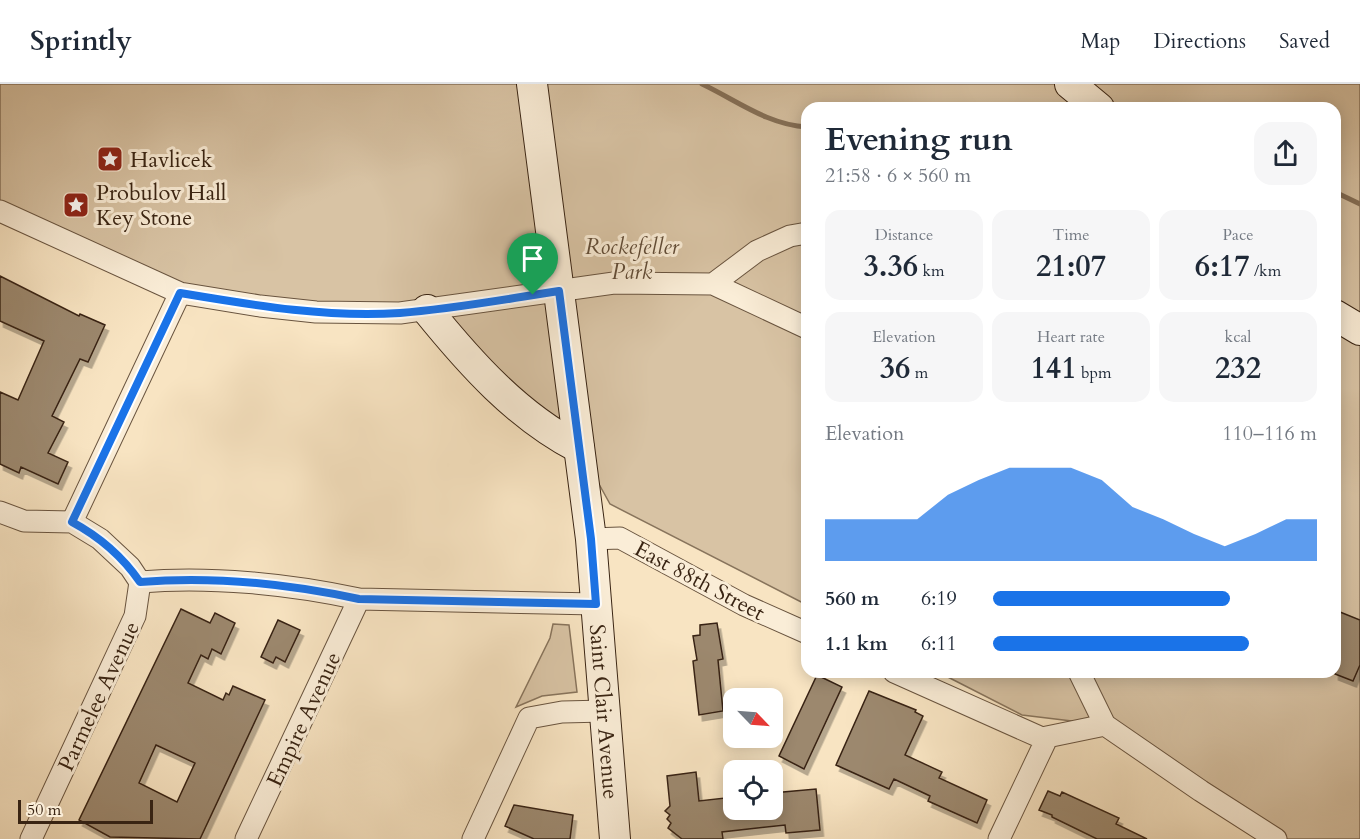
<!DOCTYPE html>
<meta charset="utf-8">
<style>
:root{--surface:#fff;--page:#f6f6f7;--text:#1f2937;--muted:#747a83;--line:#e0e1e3;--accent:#1a73e8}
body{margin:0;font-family:Cardo,serif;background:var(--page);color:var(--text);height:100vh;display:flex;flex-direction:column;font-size:22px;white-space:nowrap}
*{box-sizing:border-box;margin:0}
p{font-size:20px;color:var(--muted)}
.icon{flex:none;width:33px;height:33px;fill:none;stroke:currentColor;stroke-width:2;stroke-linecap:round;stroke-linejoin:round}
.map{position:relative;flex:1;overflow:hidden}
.sheet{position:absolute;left:801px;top:18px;width:540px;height:576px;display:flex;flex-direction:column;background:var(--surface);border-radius:18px;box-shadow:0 3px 15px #0003}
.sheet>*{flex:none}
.needle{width:39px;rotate:115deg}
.tools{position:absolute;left:723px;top:604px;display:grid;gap:12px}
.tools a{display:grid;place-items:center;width:60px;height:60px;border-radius:12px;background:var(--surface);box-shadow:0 3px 15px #0003;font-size:30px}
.scale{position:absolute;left:18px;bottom:15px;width:135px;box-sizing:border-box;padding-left:6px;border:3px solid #392413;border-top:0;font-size:16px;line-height:21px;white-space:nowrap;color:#392413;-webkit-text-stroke:4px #faedd7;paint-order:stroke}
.pin{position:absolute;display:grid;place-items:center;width:51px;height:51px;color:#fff;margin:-62px -26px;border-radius:50% 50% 50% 0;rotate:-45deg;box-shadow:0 0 6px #0007}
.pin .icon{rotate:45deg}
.round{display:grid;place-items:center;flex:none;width:63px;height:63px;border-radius:18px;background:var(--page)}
.head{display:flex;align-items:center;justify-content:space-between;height:102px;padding:0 24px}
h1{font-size:33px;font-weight:700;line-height:45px}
.metrics{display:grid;grid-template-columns:repeat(3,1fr);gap:9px;height:102px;padding:6px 24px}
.metrics div{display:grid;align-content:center;border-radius:15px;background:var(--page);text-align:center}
.metrics b{font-size:30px;font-weight:700}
.metrics small{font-size:16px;font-weight:400}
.metrics p{font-size:16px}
.chart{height:168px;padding:12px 24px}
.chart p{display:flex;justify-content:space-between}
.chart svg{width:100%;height:108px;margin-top:6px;fill:var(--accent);opacity:.7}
ul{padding:0 24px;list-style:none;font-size:20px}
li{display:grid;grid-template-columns:96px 72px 1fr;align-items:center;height:45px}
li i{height:15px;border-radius:8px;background:var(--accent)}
header{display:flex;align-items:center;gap:36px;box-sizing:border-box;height:84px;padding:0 30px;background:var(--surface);border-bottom:2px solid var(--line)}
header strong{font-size:28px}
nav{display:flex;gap:33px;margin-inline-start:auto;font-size:21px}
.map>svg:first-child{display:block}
.green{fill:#d8c3a4;stroke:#88745c;stroke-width:1.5}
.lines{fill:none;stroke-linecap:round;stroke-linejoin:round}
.stream{stroke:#857058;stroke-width:5}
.building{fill:#9c886e;stroke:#392413;stroke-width:1.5;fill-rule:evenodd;filter:url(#shadow)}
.minor-casing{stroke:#69543f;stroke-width:23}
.secondary-casing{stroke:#392413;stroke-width:32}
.minor{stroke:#faedd7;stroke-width:21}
.secondary{stroke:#faedd7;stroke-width:30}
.route-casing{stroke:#fff;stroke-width:12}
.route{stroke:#1a73e8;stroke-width:8}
.labels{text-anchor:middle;stroke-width:6;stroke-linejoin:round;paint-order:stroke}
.poi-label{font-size:22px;fill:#392413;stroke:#faedd7;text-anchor:start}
.park-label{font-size:22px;font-style:italic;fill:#614c37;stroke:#faedd7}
.street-label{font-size:22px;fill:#392413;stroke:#faedd7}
</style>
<header>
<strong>Sprintly</strong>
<nav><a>Map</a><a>Directions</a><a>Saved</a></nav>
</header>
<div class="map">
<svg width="1360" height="755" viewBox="0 0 1360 755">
<defs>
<filter id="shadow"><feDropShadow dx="3.5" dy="6" stdDeviation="0" flood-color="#0004"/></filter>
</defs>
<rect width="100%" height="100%" fill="#f8e4c2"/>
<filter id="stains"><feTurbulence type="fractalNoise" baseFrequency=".00333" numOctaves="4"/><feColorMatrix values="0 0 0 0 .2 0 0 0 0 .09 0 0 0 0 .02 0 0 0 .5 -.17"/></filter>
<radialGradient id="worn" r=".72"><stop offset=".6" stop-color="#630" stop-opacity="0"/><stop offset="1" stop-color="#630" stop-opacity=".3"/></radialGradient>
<path class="green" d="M0,0H1360V755H1277L1105,641L1022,631L938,588H1335V24H807V521L610,420L579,364L427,226L260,222L132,187L0,128Z
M553,540L569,541L577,608L542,612L516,623L550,554Z"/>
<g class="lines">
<path class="stream" d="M702,0C736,16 768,41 807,43
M1335,108L1360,120"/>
</g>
<path class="building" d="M0,192L79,232L80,230L105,241L88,278L80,275L52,332L64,338L48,369L68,378L58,400L21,383L19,389L0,380V308L18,316L44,257L0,237Z
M181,525L210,539L215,529L235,539L221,570L212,565L208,575L201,571L188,599L223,616L226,609L229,611L233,602L265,616L200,755L110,753L79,736ZM156,661L195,679L177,718L139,699Z
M1335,526L1360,536V581L1353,597L1335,590Z
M278,536L300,546L285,578L276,573L273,579L261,573Z
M717,539L723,575L718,576L723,627L699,631L693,577L697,576L693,552L700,551V541Z
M817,591L842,603L804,685L779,672Z
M869,607L916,626L915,628L923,632L905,671L942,688L939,694L987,716L977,739L928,717L930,712L894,695L889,705L836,681Z
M696,688L699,717L734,713V726H772V709L816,705L820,746L786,749L785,741L722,748L723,755H682L668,744L671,739L667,735L670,731L665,727L670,722L667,692Z
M1048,707L1060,712L1062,708L1119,734L1116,740L1147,755H1097L1052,733V731L1039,726Z
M514,721L573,731L570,755H534L505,742Z"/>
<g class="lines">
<g class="minor-casing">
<path id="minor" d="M0,127L180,209L260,222L316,228L400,229L614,199L713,200L757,167L790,152L807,149
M713,200L807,244
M0,428L24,437L72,438L100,455L130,483L140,498
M72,438L180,209
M591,455L620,454L744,521L807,549
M140,498C210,492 290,500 359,515L596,520
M894,588L1042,654L1105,641L1201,707L1276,755
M1079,588L1105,641
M31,755L135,532L140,498
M246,755L359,515
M473,755L529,634L562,628L605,627
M999,755L1047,654"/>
</g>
<g class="secondary-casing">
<g id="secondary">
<path id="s1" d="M532,0L591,455L615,755"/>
<path d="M1070,0L1099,24"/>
<path d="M427,226C470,279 517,332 579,364"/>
<path d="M1335,231L1360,246"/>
</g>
</g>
<use href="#minor" class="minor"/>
<use href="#secondary" class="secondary"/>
</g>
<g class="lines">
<g class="route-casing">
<path id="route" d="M559,207L591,455L596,520L359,515C289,500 211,492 140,498C122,472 100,453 72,438L180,209C252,221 326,234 400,229C453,225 507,215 559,207Z"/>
</g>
<use href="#route" class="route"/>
</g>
<defs>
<g id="sight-square" transform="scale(1.35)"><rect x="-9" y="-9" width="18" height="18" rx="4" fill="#8f2418" stroke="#faedd7"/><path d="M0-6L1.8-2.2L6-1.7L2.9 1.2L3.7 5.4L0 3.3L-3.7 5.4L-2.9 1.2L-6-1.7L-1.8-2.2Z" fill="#fff"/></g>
</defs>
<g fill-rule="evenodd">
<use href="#sight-square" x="110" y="75"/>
<use href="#sight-square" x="76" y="121"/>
</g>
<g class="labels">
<g class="poi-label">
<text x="130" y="83">Havlicek</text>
<text x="96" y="116">Probulov Hall<tspan x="96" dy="25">Key Stone</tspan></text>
</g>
<g class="park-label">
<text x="632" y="170">Rockefeller<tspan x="632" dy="25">Park</tspan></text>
</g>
<g class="street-label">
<text transform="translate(700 496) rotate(28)" y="8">East 88th Street</text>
<text transform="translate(98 612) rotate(-65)" y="8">Parmelee Avenue</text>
<text dy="8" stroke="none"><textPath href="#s1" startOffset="632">Saint Clair Avenue</textPath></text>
<text transform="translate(303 635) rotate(-65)" y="8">Empire Avenue</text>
</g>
</g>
<rect width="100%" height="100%" filter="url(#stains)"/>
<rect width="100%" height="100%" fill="url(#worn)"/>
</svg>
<div class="tools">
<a><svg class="needle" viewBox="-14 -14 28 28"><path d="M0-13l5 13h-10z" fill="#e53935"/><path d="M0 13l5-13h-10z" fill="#747a83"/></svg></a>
<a><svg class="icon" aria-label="locate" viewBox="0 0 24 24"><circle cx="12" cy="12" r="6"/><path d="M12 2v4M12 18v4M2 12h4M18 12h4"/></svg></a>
</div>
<div class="scale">50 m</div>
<div class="pin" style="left:533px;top:211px;background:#1e9e55"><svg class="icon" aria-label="arrive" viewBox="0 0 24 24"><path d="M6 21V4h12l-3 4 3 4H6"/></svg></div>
<section class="sheet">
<div class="head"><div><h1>Evening run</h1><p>21:58 · 6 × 560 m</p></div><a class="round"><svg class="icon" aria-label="share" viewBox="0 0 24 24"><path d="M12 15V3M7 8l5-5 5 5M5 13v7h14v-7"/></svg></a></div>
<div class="metrics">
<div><p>Distance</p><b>3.36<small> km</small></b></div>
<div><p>Time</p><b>21:07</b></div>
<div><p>Pace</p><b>6:17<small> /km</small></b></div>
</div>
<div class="metrics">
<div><p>Elevation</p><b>36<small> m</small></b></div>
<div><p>Heart rate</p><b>141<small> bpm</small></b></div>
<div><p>kcal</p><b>232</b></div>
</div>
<div class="chart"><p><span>Elevation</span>110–116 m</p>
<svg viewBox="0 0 160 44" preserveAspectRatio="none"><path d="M0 44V27L10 27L20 27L30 27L40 17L50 11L60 6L70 6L80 6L90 11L100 22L110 27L120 33L130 38L140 33L150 27L160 27V44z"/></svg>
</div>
<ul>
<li><b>560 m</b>6:19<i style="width:73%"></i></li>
<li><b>1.1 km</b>6:11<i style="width:79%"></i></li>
</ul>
</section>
</div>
